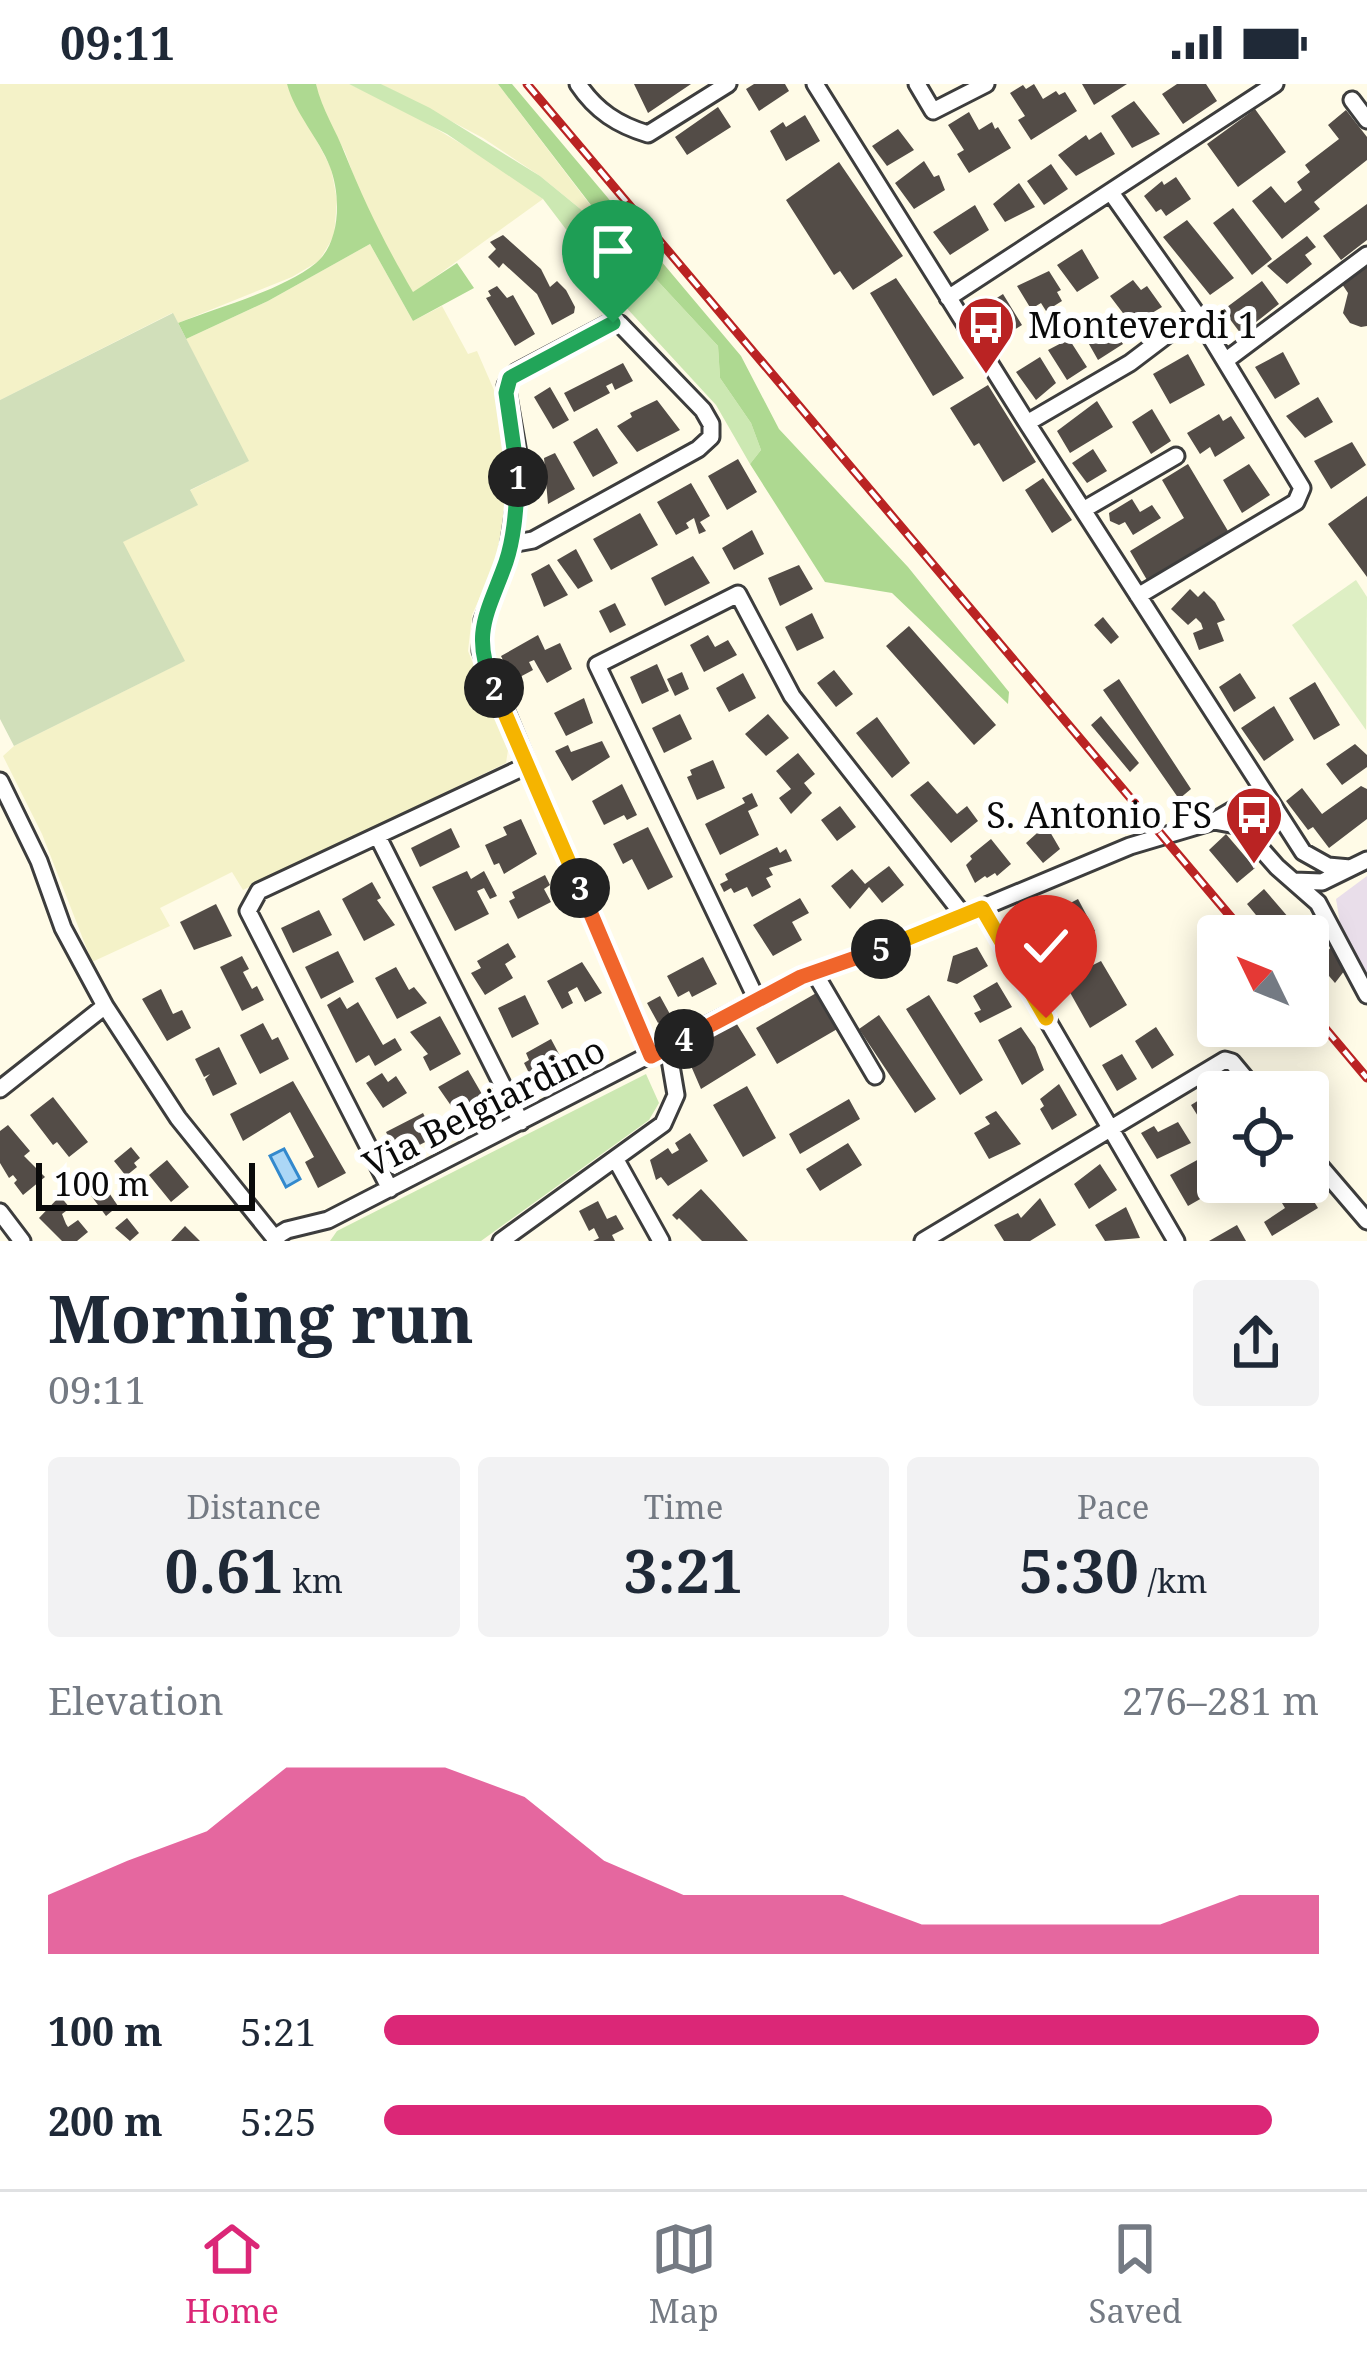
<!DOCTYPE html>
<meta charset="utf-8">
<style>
:root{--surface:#fff;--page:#f2f2f3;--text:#1f2937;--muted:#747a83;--line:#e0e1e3;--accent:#db2777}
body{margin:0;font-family:"Noto Serif",serif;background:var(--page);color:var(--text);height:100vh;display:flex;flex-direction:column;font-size:45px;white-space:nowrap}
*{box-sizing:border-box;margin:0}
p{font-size:39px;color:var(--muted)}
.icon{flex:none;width:66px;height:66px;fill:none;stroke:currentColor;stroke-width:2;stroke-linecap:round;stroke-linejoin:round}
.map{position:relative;height:1157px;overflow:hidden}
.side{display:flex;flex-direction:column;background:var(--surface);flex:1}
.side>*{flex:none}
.needle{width:78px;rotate:313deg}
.fabs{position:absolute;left:1197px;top:831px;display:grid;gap:24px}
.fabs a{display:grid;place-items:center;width:132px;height:132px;border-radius:12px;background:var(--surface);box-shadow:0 6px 30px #0003;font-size:60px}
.scale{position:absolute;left:36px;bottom:30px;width:219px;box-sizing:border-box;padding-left:12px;border:6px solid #0a0a0a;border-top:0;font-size:33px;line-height:42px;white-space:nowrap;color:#0a0a0a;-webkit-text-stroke:9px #fff;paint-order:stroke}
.pin{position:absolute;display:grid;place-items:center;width:102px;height:102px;color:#fff;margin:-123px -51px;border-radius:50% 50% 50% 0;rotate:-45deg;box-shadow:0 0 12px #0007}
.pin .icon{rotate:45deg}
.km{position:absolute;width:60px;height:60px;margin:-30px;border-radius:50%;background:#222;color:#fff;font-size:33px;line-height:60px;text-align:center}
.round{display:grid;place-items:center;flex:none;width:126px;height:126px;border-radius:12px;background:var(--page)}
.summary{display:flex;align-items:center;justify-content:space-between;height:204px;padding:0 48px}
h1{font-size:66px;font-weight:700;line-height:90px}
.figures{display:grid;grid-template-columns:repeat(3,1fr);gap:18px;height:204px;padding:12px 48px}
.figures div{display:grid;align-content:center;border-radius:12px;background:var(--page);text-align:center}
.figures b{font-size:60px;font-weight:700}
.figures small{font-size:33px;font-weight:400}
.figures p{font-size:33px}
.chart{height:336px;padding:24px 48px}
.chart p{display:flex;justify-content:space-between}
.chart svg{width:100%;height:216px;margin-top:12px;fill:var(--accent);opacity:.7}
ul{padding:0 48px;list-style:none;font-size:39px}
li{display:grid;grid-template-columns:192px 144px 1fr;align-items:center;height:90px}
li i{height:30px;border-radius:15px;background:var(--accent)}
.status{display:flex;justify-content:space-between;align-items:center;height:84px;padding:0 60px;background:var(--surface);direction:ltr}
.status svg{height:33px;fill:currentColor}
.tab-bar{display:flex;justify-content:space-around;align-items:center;height:168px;border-top:3px solid var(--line);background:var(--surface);font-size:33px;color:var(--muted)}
.tab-bar a{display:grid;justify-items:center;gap:6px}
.tab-bar .selected{color:var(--accent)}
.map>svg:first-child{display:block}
.industrial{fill:#e9deea}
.farmland{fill:#f4f2c8}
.green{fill:#cce8b2}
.forest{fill:#aed991}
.cemetery{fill:#d1dfba}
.pitch{fill:#deefc4}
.water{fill:#acd7f6;stroke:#3389cd;stroke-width:3}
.building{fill:#534c47}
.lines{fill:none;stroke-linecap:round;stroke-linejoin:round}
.minor-casing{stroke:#3d3d3d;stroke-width:21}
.minor{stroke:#fff;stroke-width:15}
.rail-casing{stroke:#ba2323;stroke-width:9}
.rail{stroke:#fff;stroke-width:4.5;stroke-dasharray:14;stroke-linecap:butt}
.split-1-casing{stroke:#fff;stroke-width:24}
.split-2-casing{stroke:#fff;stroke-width:24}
.split-3-casing{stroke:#fff;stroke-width:24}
.split-4-casing{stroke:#fff;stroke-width:24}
.split-5-casing{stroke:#fff;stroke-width:24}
.split-6-casing{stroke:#fff;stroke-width:24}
.split-1{stroke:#22a559;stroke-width:15}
.split-2{stroke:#22a559;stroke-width:15}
.split-3{stroke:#f5b400;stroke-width:15}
.split-4{stroke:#f0652b;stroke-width:15}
.split-5{stroke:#f0652b;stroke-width:15}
.split-6{stroke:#f5b400;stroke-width:15}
.labels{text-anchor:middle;stroke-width:12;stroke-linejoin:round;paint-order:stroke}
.poi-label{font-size:36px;fill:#0a0a0a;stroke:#fff;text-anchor:start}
.street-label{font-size:36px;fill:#0a0a0a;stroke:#fff}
</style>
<div class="status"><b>09:11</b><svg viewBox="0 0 49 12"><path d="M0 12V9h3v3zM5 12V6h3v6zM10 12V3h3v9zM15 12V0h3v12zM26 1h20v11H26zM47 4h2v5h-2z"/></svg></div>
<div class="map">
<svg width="1367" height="1157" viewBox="0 0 1367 1157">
<rect width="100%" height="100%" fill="#fffbe7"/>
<path class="industrial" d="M1367,792V890L1340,839L1336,815Z"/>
<path class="farmland" d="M0,0H287L331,84L337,116L334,152L319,177L292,193L178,239L172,229L0,316Z
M316,0H349L405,26L493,79L543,115L413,209L368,131L345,68L320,21Z
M381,0H498L594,126L584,128L540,92L483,54Z
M370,160L413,237L442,222L468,270L477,267L497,313L506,375V425L495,479L472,531L468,567L508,666L506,679L243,806L232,788L160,824L170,842L92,878L42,750L3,672L14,662L184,577L122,458L197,421L189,407L248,377L186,255L268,217Z"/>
<path class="green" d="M349,0H381L430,24L540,92L584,128L654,193L718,262L720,294L751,339L761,366L750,380L716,321L622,219L543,115L447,50Z
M646,990L659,1019L649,1036L481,1157H330L337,1147Z"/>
<path class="forest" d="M287,0H316C322,26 336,46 345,70C365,120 386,162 413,208L457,179L474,204L413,237L370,160L268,217L186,255L178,239C219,223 283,206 316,179C341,158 341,111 330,83C319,54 295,30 287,0Z
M498,0H512L741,272L779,345L908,483L1009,608L1008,620L892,509L825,498L750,380L761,366L751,339L720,294L718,262L654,193L584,128L594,125Z"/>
<path class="cemetery" d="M173,229L249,377L190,406L198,421L123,458L185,577L14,662L0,635V316Z"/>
<path class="pitch" d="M1356,496L1367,513L1366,646L1292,541Z"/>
<path class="water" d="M284,1065L300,1095L286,1103L270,1072Z"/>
<path class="building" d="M634,0H691L648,29Z
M754,0H785L789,7L759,27L746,5Z
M1034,0L1043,15L1056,7L1059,11L1065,8L1077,27L1031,56L1018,36L1025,32L1010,9L1023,1L1026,5Z
M1082,0H1127L1094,21Z
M1177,0H1206L1217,17L1183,40L1162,10Z
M1134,17L1160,50L1132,64L1111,32Z
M718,23L731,43L687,71L675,53Z
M1255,25L1286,68L1238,103L1207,60Z
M1346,26L1367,53V76L1314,118L1320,125L1282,155L1252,117L1271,102L1285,119L1302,106L1297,98L1310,88L1305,81L1339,55L1328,41Z
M969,28L979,46L992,38L995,45L998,43L1011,64L969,89L957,70L964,66L948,41Z
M805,31L820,57L786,77L770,47L783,38L786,43Z
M898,45L914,66L887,82L872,62Z
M1101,48L1115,70L1076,92L1058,71L1086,51L1089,56Z
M924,77L934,93L939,91L945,106L914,125L895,99Z
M839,78L903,172L853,206L840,187L834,191L786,116Z
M1051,80L1068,105L1044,121L1027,97Z
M1176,93L1191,115L1166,132L1161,125L1156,128L1144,112L1162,97L1164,101Z
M1019,99L1035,123L1005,138L993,120Z
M1367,120V156L1341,176L1323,152Z
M975,121L989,146L950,171L933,148Z
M1233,124L1272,175L1252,191L1213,139Z
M1187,136L1234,194L1210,211L1163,153Z
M503,151L541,185L550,203L557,197L566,206L575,223L574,229L552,241L537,210L503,179L499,184L488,173L496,165L490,158Z
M1307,152L1316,163L1305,171L1312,180L1287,200L1267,182Z
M1082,165L1099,194L1077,208L1057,181Z
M1367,180V242L1361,243L1350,239L1343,229L1348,209L1342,200Z
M1049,187L1061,206L1057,208L1062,217L1046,227L1041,219L1031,225L1017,202Z
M896,194L964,294L933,312L870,209Z
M1133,196L1141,206L1147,202L1162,223L1132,241L1110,212Z
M1262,197L1279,220L1241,250L1223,226Z
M497,202L507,214L513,211L535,250L515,262L486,214L491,212L488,207Z
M1003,210L1022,241L1004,252L997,242L993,245L981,224Z
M1109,238L1123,260L1098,276L1085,253Z
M1069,255L1087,283L1067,296L1048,266Z
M1283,268L1300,300L1275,315L1255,283Z
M1188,270L1205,301L1170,320L1153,290Z
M1040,273L1056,299L1036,316L1016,288Z
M623,279L633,297L615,306L612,299L606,302L610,309L574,328L564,309Z
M988,301L1036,378L1003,398L979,359L974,362L950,324Z
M550,303L569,336L553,345L534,313Z
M1318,313L1333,338L1305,354L1286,332Z
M657,316L680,346L637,368L617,342L632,333L630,329Z
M1097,317L1113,343L1070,369L1057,347Z
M1152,325L1171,357L1151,370L1132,338Z
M1219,330L1223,337L1231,332L1245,354L1215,373L1210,363L1200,370L1187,349Z
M597,344L618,379L593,393L573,358Z
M1352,358L1366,381L1331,405L1314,377Z
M1093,365L1107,387L1087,399L1072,379Z
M555,369L575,405L548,420L544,374Z
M738,375L757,408L727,426L708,392Z
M1188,380L1228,447L1147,496L1130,467L1184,434L1162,396Z
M1249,380L1270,411L1242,429L1223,396Z
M1043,394L1072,436L1052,449L1025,406Z
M691,399L710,432L700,438L706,447L699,450L694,434L686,439L689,444L676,451L657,418Z
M1367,412V493L1328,440Z
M1132,415L1140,428L1152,421L1161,434L1133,451L1125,438L1119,441L1110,437L1109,429Z
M640,429L658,461L611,486L593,455Z
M752,446L764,470L734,486L722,464Z
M576,465L593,497L578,505L557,476Z
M693,472L710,499L665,522L651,494Z
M549,480L568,511L544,523L531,490Z
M799,481L813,505L780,522L768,494Z
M1190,505L1198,513L1204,507L1215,518L1225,536L1217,539L1224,557L1199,566L1193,549L1203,545L1201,539L1196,534L1188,541L1171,525Z
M615,519L626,541L610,549L599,527Z
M812,529L824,554L797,567L785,543Z
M1103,533L1119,553L1111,560L1094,541Z
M909,542L996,641L974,661L886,562Z
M538,551L545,566L560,559L572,585L547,599L534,576L529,578L533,586L518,594L515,589L510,591L501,572Z
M708,551L715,563L728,556L737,571L704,588L690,561Z
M657,580L669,607L642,620L630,593Z
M834,586L853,610L836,623L817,599Z
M682,588L689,605L675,612L667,595Z
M743,589L756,614L729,628L716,604Z
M1240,589L1256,614L1234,628L1219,603Z
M1119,595L1191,705L1179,715L1103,606Z
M1315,598L1340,641L1314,656L1289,614Z
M584,614L593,639L566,652L554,629Z
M1274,622L1294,656L1264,677L1241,644Z
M680,630L692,655L664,669L652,644Z
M768,630L789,654L766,672L745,650Z
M1101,632L1139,679L1130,688L1091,641Z
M877,633L910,679L892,694L856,649Z
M602,657L610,673L572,697L555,667L568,661L571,668Z
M1355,660L1367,671V683L1342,701L1326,680Z
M798,669L815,690L804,699L812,709L791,730L779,714L791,705L776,687Z
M713,676L725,704L697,716L687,693L692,691L690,686Z
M928,697L957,730L967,722L978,737L951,759L910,711Z
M622,700L637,731L627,736L624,731L604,741L592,717Z
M1361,702L1367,705V735L1329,764L1313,743L1308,746L1286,717L1302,704L1322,730Z
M752,709L758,722L748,727L759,751L720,771L705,740L745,719L742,714Z
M840,722L856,743L837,757L821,736Z
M521,735L537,770L504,790L499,779L494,781L485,761L507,751L503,743Z
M1046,741L1060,765L1043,779L1026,759Z
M648,743L673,793L648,806L632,775L623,780L613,760Z
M451,744L460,763L420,783L411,764Z
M1226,750L1255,784L1237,799L1209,766Z
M991,755L1011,780L997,792L995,789L987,794L985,792L975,799L966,781L972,775L970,772Z
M777,763L780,769L786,765L792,777L769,784L773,791L766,794L771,803L752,813L747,803L734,809L731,804L724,808L720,800L728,796L725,790Z
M889,782L904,801L882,819L869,803L850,825L831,802L852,785L865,800Z
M467,787L471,795L484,787L497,812L490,815L484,804L477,807L489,830L455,847L432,803Z
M545,791L550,801L544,805L551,818L518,835L509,817L515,814L512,808Z
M372,798L381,814L377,816L395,841L364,857L342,815Z
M1264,805L1295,841L1290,845L1297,852H1273L1247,820Z
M800,814L809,829L792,838L802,856L773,872L753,841Z
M1078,815L1095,847L1076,859L1057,826Z
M216,820L232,852L194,866L180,838Z
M319,826L332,851L293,869L281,844Z
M1039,835L1057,867L1038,878L1021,845Z
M508,859L516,873L505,880L513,894L485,911L471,889L481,884L477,877Z
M977,863L988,882L957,900L947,897L953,872Z
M1322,863L1327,868L1331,863L1348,882L1335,899L1312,872Z
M338,867L354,898L321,915L305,883Z
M242,872L249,885L243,888L252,905L257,902L264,916L242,927L220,883Z
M703,873L717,900L692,913L689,907L678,913L667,892Z
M1101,877L1127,921L1090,944L1063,896Z
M582,878L602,909L585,918L577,903L568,908L573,919L562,925L547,897Z
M396,883L409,906L414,903L427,919L397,935L375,894Z
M997,898L1012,923L980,939L974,929L981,926L973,912Z
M161,905L173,930L182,926L191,944L167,957L142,915Z
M818,908L839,944L777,980L756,944Z
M525,911L539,940L512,954L498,924Z
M929,911L983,996L960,1011L906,925Z
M660,912L671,932L658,939L647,919Z
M340,913L347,925L358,918L383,961L395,954L402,966L375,982L369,971L356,979L327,921Z
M879,931L936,1015L915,1029L859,945Z
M440,932L461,970L430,987L423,973L428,970L410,948Z
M735,937L756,971L701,1005L685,968Z
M263,939L272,956L278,953L289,975L260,990L240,951Z
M1021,943L1035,963L1044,986L1022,1001L998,956Z
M1156,943L1174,971L1152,985L1135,957Z
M551,955L567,985L535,1001L524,979L529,976L526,969Z
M219,963L237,1000L213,1012L205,995L210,990L204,993L195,975Z
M1122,970L1137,995L1117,1007L1102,981Z
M468,986L490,1024L458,1042L450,1028L454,1026L438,1003Z
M382,989L388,998L396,992L407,1009L383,1024L366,999Z
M293,997L346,1089L318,1104L305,1078L314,1073L290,1028L243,1057L230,1030Z
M1059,1000L1077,1031L1052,1046L1040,1025L1044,1022L1040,1015Z
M747,1002L776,1054L743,1073L713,1021Z
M1220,1003L1223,1008H1218V1038L1206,1045L1191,1021Z
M53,1013L88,1058L69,1073L57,1058L53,1061L30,1031Z
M849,1015L860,1035L800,1070L789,1050Z
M996,1027L1021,1060L989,1075L974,1049L990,1040L985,1033Z
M423,1029L435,1053L398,1072L386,1048Z
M1178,1038L1191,1059L1157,1075L1141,1049L1154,1042L1158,1048Z
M8,1041L30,1067L24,1072L45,1093L23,1111L14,1099L17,1096L13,1091L9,1094L0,1079V1047Z
M690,1049L708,1077L668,1102L661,1093L656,1096L650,1076L668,1064L672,1070L679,1066L675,1059Z
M848,1059L862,1081L820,1107L806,1085Z
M131,1063L140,1074L134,1079L137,1083L126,1092L114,1077Z
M1199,1075L1216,1106L1188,1122L1170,1091Z
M167,1076L189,1103L171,1118L149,1091Z
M1100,1080L1117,1106L1089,1125L1074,1100Z
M97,1091L118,1122L106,1132L84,1102Z
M1283,1098H1302L1318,1124L1272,1152L1264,1138L1285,1124L1273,1104Z
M701,1105L715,1120L748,1157H702L679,1134L677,1136L672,1131Z
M60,1112L70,1124L62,1130L66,1140L68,1143L78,1136L88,1148L77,1157H62L39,1134Z
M1040,1114L1056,1141L1030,1157H1004L994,1141L1018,1129L1021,1134Z
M598,1117L607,1135L616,1131L624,1145L612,1151L615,1157H593L599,1154L594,1144L589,1147L579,1127Z
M1126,1123L1140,1154L1105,1157L1095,1141Z
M127,1134L139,1149L130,1157L115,1144Z
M1237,1141L1246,1157H1209Z
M185,1142L200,1157H171Z"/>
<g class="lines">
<g class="minor-casing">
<path id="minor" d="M578,0C596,27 618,41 648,50L728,0
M815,0L1027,339L1303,768L1328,782L1350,784
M917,0L933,27L986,0
M1352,16L1367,36
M1112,110L1196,229L1302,404L1296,418L1138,512
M948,214L1275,0
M1225,277L1367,171
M1027,339L1130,279L1196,229
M1083,426L1176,372
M511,460L533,456L698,365L711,353V340L703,326L620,240L606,241L517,288L506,301L518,369L516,417L507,477L483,536L481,567L528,681
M0,697L39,777L63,844L105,922L178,1034L277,1157
M1214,737L1241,742L1277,783L1318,819L1367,911
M378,753L521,1038
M1294,797L1322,798L1367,776
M982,824L1176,1157
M814,888L875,992
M757,916L597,581L738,510L792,612L964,832
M0,1005L105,922
M1308,1068L1367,1137
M616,1076L661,1157
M390,1105L248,827L259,807L528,681L651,972
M0,1128L22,1157
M274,1154L287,1146L328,1136L801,893L888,863L1130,762L1214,737L1243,720L1275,726
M501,1157L663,1040L676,1011L668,964
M923,1157L1225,976L1232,978L1257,1008"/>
</g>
<use href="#minor" class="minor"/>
<g class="rail-casing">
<path id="rail" d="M527,0L1247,852
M1308,924L1367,994"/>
</g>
<use href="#rail" class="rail"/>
</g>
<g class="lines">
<g class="split-1-casing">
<path id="split-1" d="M518,393L506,309L510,294L613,239"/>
</g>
<g class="split-2-casing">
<path id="split-2" d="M494,604C470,549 488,529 506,478C515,451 516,421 518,393"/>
</g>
<g class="split-3-casing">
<path id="split-3" d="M494,604L580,804"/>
</g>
<g class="split-4-casing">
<path id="split-4" d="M580,804L651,972L684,955"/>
</g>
<g class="split-5-casing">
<path id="split-5" d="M684,955L801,893L881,865"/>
</g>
<g class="split-6-casing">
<path id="split-6" d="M881,865L982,824L1046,934"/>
</g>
<use href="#split-1" class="split-1"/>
<use href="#split-2" class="split-2"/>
<use href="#split-3" class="split-3"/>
<use href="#split-4" class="split-4"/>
<use href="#split-5" class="split-5"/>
<use href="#split-6" class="split-6"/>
</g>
<defs>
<g id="bus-pin" transform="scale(3)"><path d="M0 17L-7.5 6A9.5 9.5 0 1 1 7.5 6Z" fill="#ba2323" stroke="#fff"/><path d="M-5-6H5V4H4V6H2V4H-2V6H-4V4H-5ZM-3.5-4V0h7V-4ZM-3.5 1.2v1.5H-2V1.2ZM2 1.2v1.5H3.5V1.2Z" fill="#fff"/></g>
</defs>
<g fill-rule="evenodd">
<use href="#bus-pin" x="986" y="241"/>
<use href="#bus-pin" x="1254" y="731"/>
</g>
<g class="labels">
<g class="poi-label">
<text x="1028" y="254">Monteverdi 1</text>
<text x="1212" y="744" text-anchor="end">S. Antonio FS</text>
</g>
<g class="street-label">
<text transform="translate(484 1023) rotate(-27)" y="13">Via Belgiardino</text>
</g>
</g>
</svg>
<div class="fabs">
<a><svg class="needle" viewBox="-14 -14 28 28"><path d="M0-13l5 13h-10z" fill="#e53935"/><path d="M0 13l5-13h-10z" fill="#747a83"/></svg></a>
<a><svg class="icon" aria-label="locate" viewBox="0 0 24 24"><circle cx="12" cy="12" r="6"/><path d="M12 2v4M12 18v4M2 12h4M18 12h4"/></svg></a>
</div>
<div class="scale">100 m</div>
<div class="pin" style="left:613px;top:239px;background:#1e9e55"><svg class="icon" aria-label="arrive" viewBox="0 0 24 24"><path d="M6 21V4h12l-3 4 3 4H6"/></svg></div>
<div class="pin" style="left:1046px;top:934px;background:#d93025"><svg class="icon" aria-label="check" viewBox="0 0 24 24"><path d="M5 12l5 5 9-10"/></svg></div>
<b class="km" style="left:518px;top:393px">1</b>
<b class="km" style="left:494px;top:604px">2</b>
<b class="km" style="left:580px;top:804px">3</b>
<b class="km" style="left:684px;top:955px">4</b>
<b class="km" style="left:881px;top:865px">5</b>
</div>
<section class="side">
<div class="summary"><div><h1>Morning run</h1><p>09:11</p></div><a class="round"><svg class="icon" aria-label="share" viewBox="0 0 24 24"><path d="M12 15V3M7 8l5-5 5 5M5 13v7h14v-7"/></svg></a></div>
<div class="figures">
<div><p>Distance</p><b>0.61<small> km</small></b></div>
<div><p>Time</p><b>3:21</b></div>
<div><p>Pace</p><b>5:30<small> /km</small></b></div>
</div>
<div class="chart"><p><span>Elevation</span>276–281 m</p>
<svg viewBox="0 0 160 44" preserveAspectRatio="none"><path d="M0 44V32L10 25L20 19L30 6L40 6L50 6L60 12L70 25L80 32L90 32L100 32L110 38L120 38L130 38L140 38L150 32L160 32V44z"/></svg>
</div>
<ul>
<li><b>100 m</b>5:21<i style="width:100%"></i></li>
<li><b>200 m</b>5:25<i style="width:95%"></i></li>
</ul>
</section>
<nav class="tab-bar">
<a class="selected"><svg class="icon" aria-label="home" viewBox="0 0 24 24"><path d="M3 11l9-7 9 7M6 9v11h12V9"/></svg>Home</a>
<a><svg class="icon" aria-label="map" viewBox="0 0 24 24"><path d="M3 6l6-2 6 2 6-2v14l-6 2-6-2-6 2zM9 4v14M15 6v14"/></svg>Map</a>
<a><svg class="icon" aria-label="saved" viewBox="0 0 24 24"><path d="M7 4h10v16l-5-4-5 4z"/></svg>Saved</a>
</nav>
